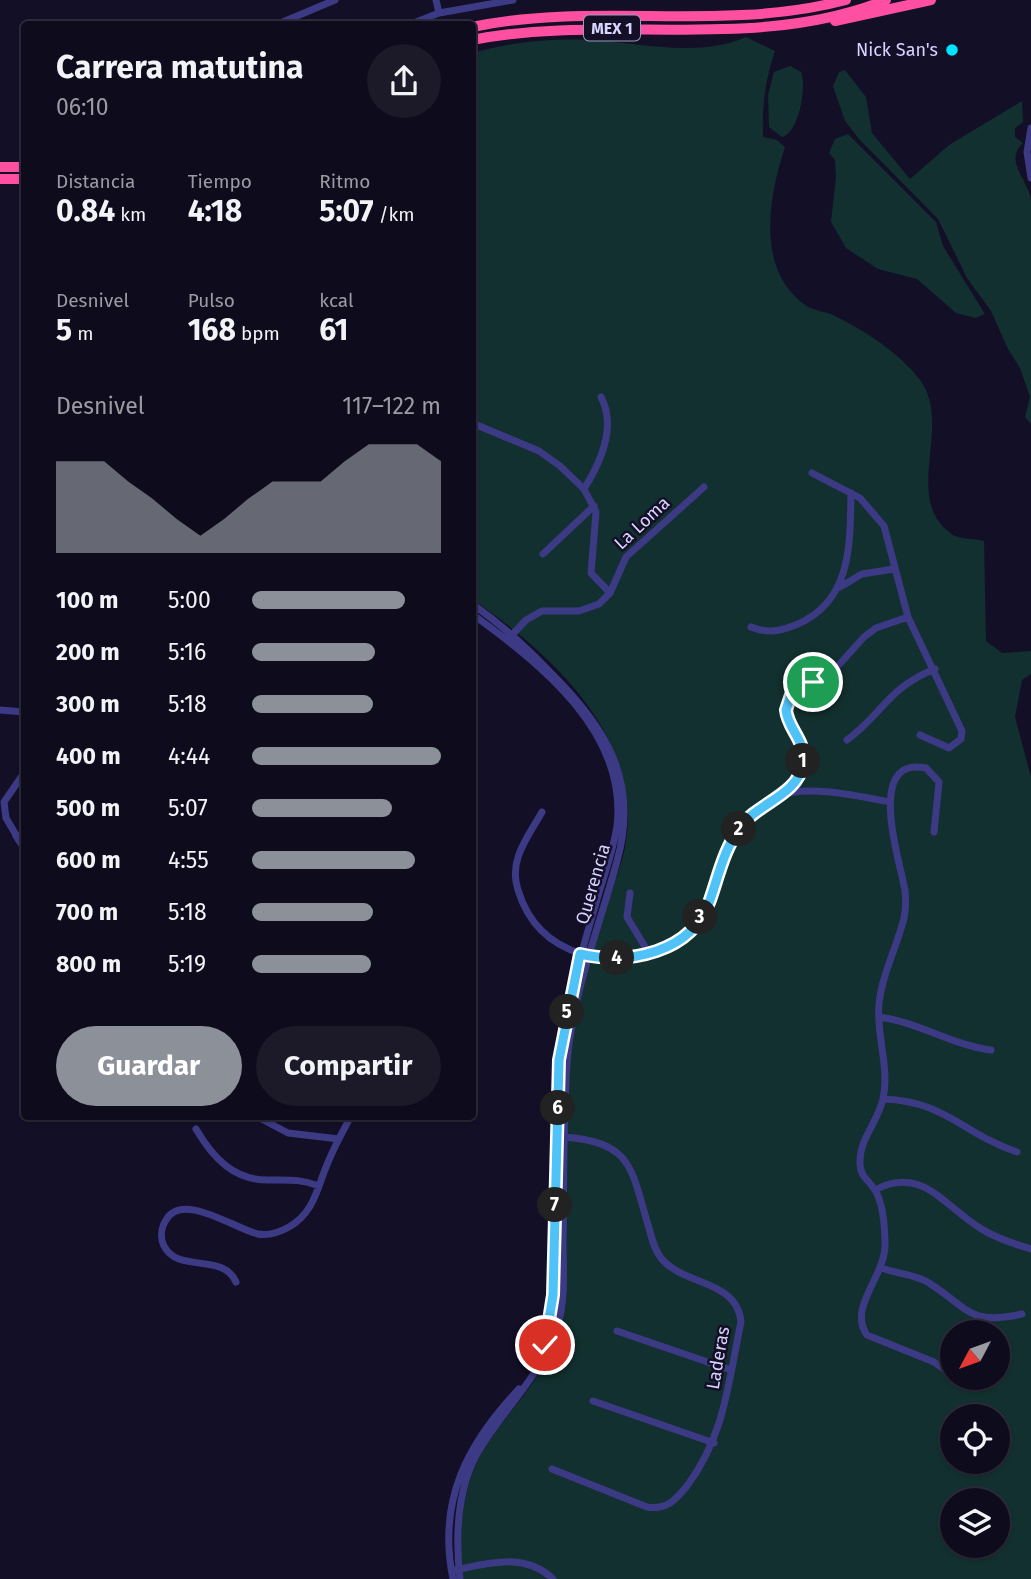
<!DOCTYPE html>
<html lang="es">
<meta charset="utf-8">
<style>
:root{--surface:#0e0b1c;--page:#1c1929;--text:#f1f3f6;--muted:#9b9ba3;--line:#2e2b3b;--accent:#8c9099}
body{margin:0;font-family:"Fira Sans",sans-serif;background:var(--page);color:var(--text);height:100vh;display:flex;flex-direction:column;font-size:26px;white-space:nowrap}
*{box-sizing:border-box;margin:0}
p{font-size:23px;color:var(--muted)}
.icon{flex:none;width:38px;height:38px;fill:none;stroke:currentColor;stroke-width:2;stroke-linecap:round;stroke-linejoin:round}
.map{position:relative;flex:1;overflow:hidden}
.details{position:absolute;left:21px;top:21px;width:455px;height:1099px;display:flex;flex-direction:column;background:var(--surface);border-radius:7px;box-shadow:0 2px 5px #0004,0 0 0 2px var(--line)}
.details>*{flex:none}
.needle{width:46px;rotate:229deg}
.tools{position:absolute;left:940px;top:1320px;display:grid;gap:14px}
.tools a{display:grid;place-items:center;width:70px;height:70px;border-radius:50%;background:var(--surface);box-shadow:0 2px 5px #0004,0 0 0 2px var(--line);font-size:35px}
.pin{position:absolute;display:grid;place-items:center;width:60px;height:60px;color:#fff;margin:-30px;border:4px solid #fff;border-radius:50%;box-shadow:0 2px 7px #0007}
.km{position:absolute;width:35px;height:35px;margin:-18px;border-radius:50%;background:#222;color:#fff;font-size:19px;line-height:35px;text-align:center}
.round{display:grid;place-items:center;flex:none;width:74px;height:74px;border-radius:37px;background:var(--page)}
.head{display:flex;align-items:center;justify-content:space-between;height:119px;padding:0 35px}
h1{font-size:32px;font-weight:700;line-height:52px}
.figures{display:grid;grid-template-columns:repeat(3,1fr);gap:10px;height:119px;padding:7px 35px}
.figures div{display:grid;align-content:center}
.figures b{font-size:30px;font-weight:700}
.figures small{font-size:19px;font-weight:400}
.figures p{font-size:19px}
.chart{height:196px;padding:14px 35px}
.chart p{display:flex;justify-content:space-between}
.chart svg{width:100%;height:126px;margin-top:7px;fill:var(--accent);opacity:.7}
.action{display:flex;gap:14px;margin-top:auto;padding:14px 35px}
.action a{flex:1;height:80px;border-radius:42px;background:var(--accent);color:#fff;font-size:28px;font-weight:700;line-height:80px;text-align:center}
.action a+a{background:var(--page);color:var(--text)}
ul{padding:0 35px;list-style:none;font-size:23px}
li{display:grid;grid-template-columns:112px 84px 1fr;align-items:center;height:52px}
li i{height:18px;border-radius:9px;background:var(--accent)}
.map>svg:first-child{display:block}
.green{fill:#12302f;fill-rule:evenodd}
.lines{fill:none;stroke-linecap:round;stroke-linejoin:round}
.minor{stroke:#3d3a85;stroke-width:7}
.highway{stroke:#ff4fa3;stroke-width:10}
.route-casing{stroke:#fff;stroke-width:14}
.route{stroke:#4fc3f7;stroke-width:9}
.poi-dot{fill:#00e5ff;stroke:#130f26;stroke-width:2.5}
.labels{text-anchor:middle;stroke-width:5;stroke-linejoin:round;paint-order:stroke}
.shield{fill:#130f26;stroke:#9e99be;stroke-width:2}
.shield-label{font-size:16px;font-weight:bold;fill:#d9d4ff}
.poi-label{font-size:18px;fill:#d9d4ff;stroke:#130f26;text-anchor:end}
.street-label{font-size:18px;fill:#d9d4ff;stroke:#130f26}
</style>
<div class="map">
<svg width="1031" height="1579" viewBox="0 0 1031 1579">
<rect width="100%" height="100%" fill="#130f26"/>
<path class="green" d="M746,37L775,51C765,81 762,105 763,137L777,140L785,147C769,196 755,269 805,305C813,311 826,311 835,316C864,330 901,354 920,380C954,426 900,500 953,535C960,539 976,539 984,541L986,641L1002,653L1031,651V674L1022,680L1015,717L1031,777V1579H463C457,1534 462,1482 487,1444C514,1404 544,1378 559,1331C566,1310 562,1282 563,1261C565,1196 564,1131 569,1066C573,1010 593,952 609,898C614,880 624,860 626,841C642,737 551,653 473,600V53C510,42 552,38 591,40C641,43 699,58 746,37ZM952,1332H998V1377H952ZM952,1416H998V1461H952ZM952,1500H998V1545H952Z
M790,66L801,72C807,86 799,133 782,137L769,127L768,95L774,72Z
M845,70L866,97L872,133L910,179L949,145L1022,101L1023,122L1015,128V137L1023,143C1003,161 1029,180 1031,201C1031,275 1031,351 1031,424L1025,417L1030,397L1020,368L1008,349L991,311L967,278L938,219L859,139L845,121L833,86L839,72Z
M848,134L936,222L943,246L985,314L975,318L956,313L917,279L878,269L846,248L831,222L836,177L835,160L829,153L835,139Z"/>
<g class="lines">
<path class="minor" d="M436,0L439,13
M278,24L335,0
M411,24L439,13L513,0
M1031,128L1027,152L1031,178
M472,423L539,451L560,466L584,489L596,512L591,573L610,593
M812,473L860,498L884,526L908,617L962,731L961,739L949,748L920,735
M584,489C601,462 617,427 601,397
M543,554L594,506
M840,587L862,574L894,569
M472,614C541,664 628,732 617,826C613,852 603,878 596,903C584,944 572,984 564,1026C549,1110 555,1209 553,1295L550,1324L540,1355
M751,627C768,634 781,631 798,624C852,600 850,544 851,493
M510,637L526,620L542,611H579L599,604L610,593L626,557L704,487
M0,710L24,712
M847,740C883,713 889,687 935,669
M24,773L4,802L6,818L16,835L24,836
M783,793C816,764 803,750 787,717L791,695L837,667L864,637L876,628L908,617
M542,812C528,837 508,860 518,890C528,923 549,944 582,954C631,968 688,951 709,903C713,895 714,885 716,877C727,843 746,810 780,796C806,784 862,797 890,802
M934,832L939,782L926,768C863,755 902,867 905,891C906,900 906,909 904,918C897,947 882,974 879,1004C876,1036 890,1067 883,1099C878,1122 859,1139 860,1163C860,1177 869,1180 875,1190C884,1205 885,1230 885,1247C883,1279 848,1308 867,1335L934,1362L952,1375
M16,836L24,848
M630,893L627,917L650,955
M879,1017C919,1022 951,1045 991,1050
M883,1099C946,1101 963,1134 1017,1152
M256,1116L288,1133L339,1139
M196,1129C213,1158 234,1181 270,1180C289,1180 301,1179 319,1186
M875,1190C922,1165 944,1206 980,1228C995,1238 1014,1244 1031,1249
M882,1268C897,1274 915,1274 929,1283C969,1308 968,1326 1022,1314
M236,1282C223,1252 178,1274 164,1246C160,1238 161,1228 166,1220C182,1191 235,1229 258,1234C269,1236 280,1232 289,1227C316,1211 317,1186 329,1160C335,1145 343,1131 351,1116
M617,1331L731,1370
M593,1401L714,1443
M552,1469L647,1507C666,1510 675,1501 687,1486C725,1435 728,1383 741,1322C737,1279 683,1286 661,1258C654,1249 652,1239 649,1228C631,1170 634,1142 564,1137
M455,1570C489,1563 525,1552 553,1579
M453,1579C437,1501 467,1444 519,1389
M460,1579C455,1535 457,1483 483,1444C508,1405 542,1373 557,1327C566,1301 563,1269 563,1242C564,1183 563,1123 567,1064C572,994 599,928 617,861C640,780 605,726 549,671C525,646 501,624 472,604"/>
<path class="highway" d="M835,21L931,0
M472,27C596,1 723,33 846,0
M472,40C609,13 754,53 886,0
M0,167H24
M0,179H24"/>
</g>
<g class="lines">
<g class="route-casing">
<path id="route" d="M545,1345L553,1295L559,1060L580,954C629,965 692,953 710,900C719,874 724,849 741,826C758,803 798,795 803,764C807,741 788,730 786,710L791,695L813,682"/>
</g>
<use href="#route" class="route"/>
</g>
<circle class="poi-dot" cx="952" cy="50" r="7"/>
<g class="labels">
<rect class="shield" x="584" y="15.5" width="56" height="25" rx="5"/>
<g class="shield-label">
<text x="612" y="34">MEX 1</text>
</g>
<g class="poi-label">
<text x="938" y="56">Nick San's</text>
</g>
<g class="street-label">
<text transform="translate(642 523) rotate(-43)" y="6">La Loma</text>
<text transform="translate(593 884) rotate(-74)" y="6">Querencia</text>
<text transform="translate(718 1358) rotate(-80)" y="6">Laderas</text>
</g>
</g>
</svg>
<div class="tools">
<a><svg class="needle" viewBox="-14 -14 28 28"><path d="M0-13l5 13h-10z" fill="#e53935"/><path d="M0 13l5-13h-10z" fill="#9b9ba3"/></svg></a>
<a><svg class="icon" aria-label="locate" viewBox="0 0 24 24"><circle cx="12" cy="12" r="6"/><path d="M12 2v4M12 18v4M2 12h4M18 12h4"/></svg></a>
<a><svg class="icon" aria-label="layers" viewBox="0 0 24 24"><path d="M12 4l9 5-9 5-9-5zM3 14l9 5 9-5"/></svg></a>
</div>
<div class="pin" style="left:813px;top:682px;background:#1e9e55"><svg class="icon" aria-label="arrive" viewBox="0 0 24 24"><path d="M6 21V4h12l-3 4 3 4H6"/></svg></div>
<div class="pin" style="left:545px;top:1345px;background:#d93025"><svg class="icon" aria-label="check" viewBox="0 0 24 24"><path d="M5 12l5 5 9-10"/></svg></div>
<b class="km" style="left:803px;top:761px">1</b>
<b class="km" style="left:739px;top:829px">2</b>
<b class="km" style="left:700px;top:917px">3</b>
<b class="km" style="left:617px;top:958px">4</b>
<b class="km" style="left:567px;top:1012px">5</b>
<b class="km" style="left:558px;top:1108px">6</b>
<b class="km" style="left:555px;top:1205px">7</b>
<section class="details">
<div class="head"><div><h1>Carrera matutina</h1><p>06:10</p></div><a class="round"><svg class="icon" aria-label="share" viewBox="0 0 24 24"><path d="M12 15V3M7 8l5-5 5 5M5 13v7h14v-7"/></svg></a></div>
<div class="figures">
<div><p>Distancia</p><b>0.84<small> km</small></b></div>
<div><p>Tiempo</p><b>4:18</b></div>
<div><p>Ritmo</p><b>5:07<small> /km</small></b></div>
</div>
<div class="figures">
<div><p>Desnivel</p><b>5<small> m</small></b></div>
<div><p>Pulso</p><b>168<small> bpm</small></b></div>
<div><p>kcal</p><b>61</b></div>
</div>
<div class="chart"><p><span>Desnivel</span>117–122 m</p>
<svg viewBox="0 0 160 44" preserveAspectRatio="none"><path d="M0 44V12L10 12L20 12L30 19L40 25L50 32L60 38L70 32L80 25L90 19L100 19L110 19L120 12L130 6L140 6L150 6L160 12V44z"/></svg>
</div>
<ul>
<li><b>100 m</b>5:00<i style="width:81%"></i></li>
<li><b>200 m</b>5:16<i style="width:65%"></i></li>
<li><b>300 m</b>5:18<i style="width:64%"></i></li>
<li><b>400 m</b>4:44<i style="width:100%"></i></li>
<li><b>500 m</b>5:07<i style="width:74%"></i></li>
<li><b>600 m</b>4:55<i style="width:86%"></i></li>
<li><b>700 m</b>5:18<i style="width:64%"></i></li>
<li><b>800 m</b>5:19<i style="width:63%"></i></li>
</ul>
<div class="action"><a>Guardar</a><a>Compartir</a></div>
</section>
</div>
